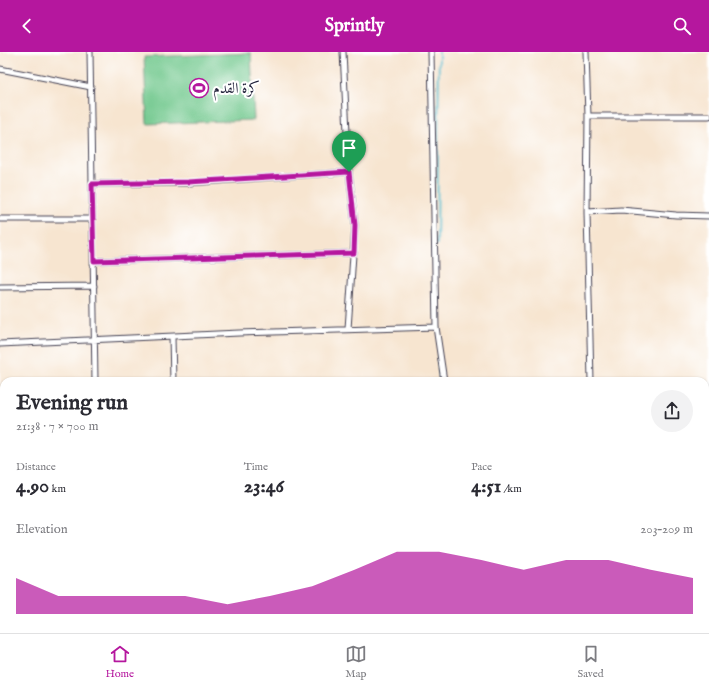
<!DOCTYPE html>
<meta charset="utf-8">
<style>
:root{--surface:#fff;--page:#f2f2f3;--text:#2b2b33;--muted:#7c7c81;--line:#e1e1e2;--accent:#b5179e}
body{margin:0;font-family:"IM FELL English",Amiri,serif;background:var(--page);color:var(--text);height:100vh;display:flex;flex-direction:column;font-size:15px;white-space:nowrap}
*{box-sizing:border-box;margin:0}
p{font-size:13px;color:var(--muted)}
.icon{flex:none;width:22px;height:22px;fill:none;stroke:currentColor;stroke-width:2;stroke-linecap:round;stroke-linejoin:round}
.map{position:relative;flex:1;overflow:hidden}
.side{position:absolute;left:0px;top:325px;width:709px;height:256px;display:flex;flex-direction:column;background:var(--surface);border-radius:12px 12px 0 0;box-shadow:0 1px 3px #0004}
.side>*{flex:none}
.pin{position:absolute;display:grid;place-items:center;width:34px;height:34px;color:#fff;margin:-41px -17px;border-radius:50% 50% 50% 0;rotate:-45deg;box-shadow:0 0 4px #0007}
.pin .icon{rotate:45deg}
.round{display:grid;place-items:center;flex:none;width:42px;height:42px;border-radius:21px;background:var(--page)}
.summary{display:flex;align-items:center;justify-content:space-between;height:68px;padding:0 16px}
h1{font-size:22px;font-weight:700;line-height:30px}
.stats{display:grid;grid-template-columns:repeat(3,1fr);gap:6px;height:68px;padding:4px 16px}
.stats div{display:grid;align-content:center}
.stats b{font-size:20px;font-weight:700}
.stats small{font-size:11px;font-weight:400}
.stats p{font-size:11px}
.chart{height:112px;padding:8px 16px}
.chart p{display:flex;justify-content:space-between}
.chart svg{width:100%;height:72px;margin-top:4px;fill:var(--accent);opacity:.7}
header{display:flex;justify-content:space-between;align-items:center;height:52px;padding:0 16px;background:var(--accent);color:#fff;font-size:18px;font-weight:700}
.dock{display:flex;justify-content:space-around;align-items:center;height:56px;border-top:1px solid var(--line);background:var(--surface);font-size:11px;color:var(--muted)}
.dock a{display:grid;justify-items:center;gap:2px}
.dock .on{color:var(--accent)}
.map>svg:first-child{display:block}
.green{fill:#71c88d;stroke:#4a7564}
.lines{fill:none;stroke-linecap:round;stroke-linejoin:round}
.stream{stroke:#52bdcf;stroke-width:2}
.street-casing{stroke:#423f51;stroke-width:7}
.street{stroke:#fff;stroke-width:5}
.route-casing{stroke:#fff;stroke-width:8}
.route{stroke:#b5179e;stroke-width:5}
.labels{text-anchor:middle;stroke-width:4;stroke-linejoin:round;paint-order:stroke}
.poi-label{font-size:15px;fill:#22223b;stroke:#fff;text-anchor:start}
</style>
<header><svg class="icon" aria-label="back" viewBox="0 0 24 24"><path d="M15 5l-7 7 7 7"/></svg>Sprintly<svg class="icon" aria-label="search" viewBox="0 0 24 24"><circle cx="10" cy="10" r="6"/><path d="M15 15l6 6"/></svg></header>
<div class="map">
<svg width="709" height="581" viewBox="0 0 709 581">
<rect width="100%" height="100%" fill="#fff"/>
<filter id="ink" filterUnits="userSpaceOnUse"><feTurbulence type="fractalNoise" baseFrequency=".025" numOctaves="2"/><feDisplacementMap in="SourceGraphic" scale="8" xChannelSelector="R" yChannelSelector="G"/><feConvolveMatrix kernelMatrix="1 2 1 2 8 2 1 2 1" color-interpolation-filters="sRGB"/></filter>
<filter id="wash" filterUnits="userSpaceOnUse"><feTurbulence type="fractalNoise" baseFrequency=".012" numOctaves="4" result="noise"/><feDisplacementMap in="SourceGraphic" scale="16" xChannelSelector="R" yChannelSelector="G"/><feGaussianBlur stdDeviation="0.9" result="paint"/><feColorMatrix in="noise" values="0 0 0 0 0 0 0 0 0 0 0 0 0 0 0 0 0 1.4 0 .05"/><feComposite in="paint" operator="in"/></filter>
<g filter="url(#wash)">
<rect width="100%" height="100%" fill="#f7e5d0"/>
<path class="green" d="M251,1L254,68L147,72L144,5Z"/>
<g class="lines">
<path class="stream" d="M437,192L439,0
M438,304L440,329
M422,581V577"/>
</g>
</g>
<g filter="url(#ink)">
<g class="lines">
<g class="street-casing">
<path id="street" d="M90,0L95,329
M343,0L349,120L355,173L348,277
M431,0L436,275L444,329
M586,0L588,64L587,160L591,329
M0,17L91,35
M588,64H709
M92,132L188,131L349,120
M587,160L621,158L676,163L709,164
M0,167H92
M94,209L354,201
M0,235L94,234
M172,285L173,329
M0,292L239,281L436,275
M705,368H709
M0,393H4
M0,449H4
M705,480H709
M0,492H4
M100,577V581
M243,577L244,581
M594,577V581
M433,581L434,577"/>
</g>
<use href="#street" class="street"/>
</g>
</g>
<g class="lines" filter="url(#ink)">
<g class="route-casing">
<path id="route" d="M349,120L355,173L354,201L94,209L92,132L188,130Z"/>
</g>
<use href="#route" class="route"/>
</g>
<defs>
<g id="stadium-ring" transform="scale(1)"><circle r="9.5" fill="#fff" stroke="#b5179e" stroke-width="1.5"/><path d="M0-5a6.5 5 0 1 0 0 10a6.5 5 0 1 0 0-10ZM-3.5-1.8h7v3.6h-7Z" fill="#b5179e"/></g>
</defs>
<g fill-rule="evenodd">
<use href="#stadium-ring" x="199" y="36"/>
</g>
<g class="labels">
<g class="poi-label">
<text x="213" y="41">كرة القدم</text>
</g>
</g>
</svg>
<div class="pin" style="left:349px;top:120px;background:#1e9e55"><svg class="icon" aria-label="arrive" viewBox="0 0 24 24"><path d="M6 21V4h12l-3 4 3 4H6"/></svg></div>
<section class="side">
<div class="summary"><div><h1>Evening run</h1><p>21:38 · 7 × 700 m</p></div><a class="round"><svg class="icon" aria-label="share" viewBox="0 0 24 24"><path d="M12 15V3M7 8l5-5 5 5M5 13v7h14v-7"/></svg></a></div>
<div class="stats">
<div><p>Distance</p><b>4.90<small> km</small></b></div>
<div><p>Time</p><b>23:46</b></div>
<div><p>Pace</p><b>4:51<small> /km</small></b></div>
</div>
<div class="chart"><p><span>Elevation</span>203–209 m</p>
<svg viewBox="0 0 160 44" preserveAspectRatio="none"><path d="M0 44V22L10 33L20 33L30 33L40 33L50 38L60 33L70 27L80 17L90 6L100 6L110 11L120 17L130 11L140 11L150 17L160 22V44z"/></svg>
</div>
</section>
</div>
<nav class="dock">
<a class="on"><svg class="icon" aria-label="home" viewBox="0 0 24 24"><path d="M3 11l9-7 9 7M6 9v11h12V9"/></svg>Home</a>
<a><svg class="icon" aria-label="map" viewBox="0 0 24 24"><path d="M3 6l6-2 6 2 6-2v14l-6 2-6-2-6 2zM9 4v14M15 6v14"/></svg>Map</a>
<a><svg class="icon" aria-label="saved" viewBox="0 0 24 24"><path d="M7 4h10v16l-5-4-5 4z"/></svg>Saved</a>
</nav>
